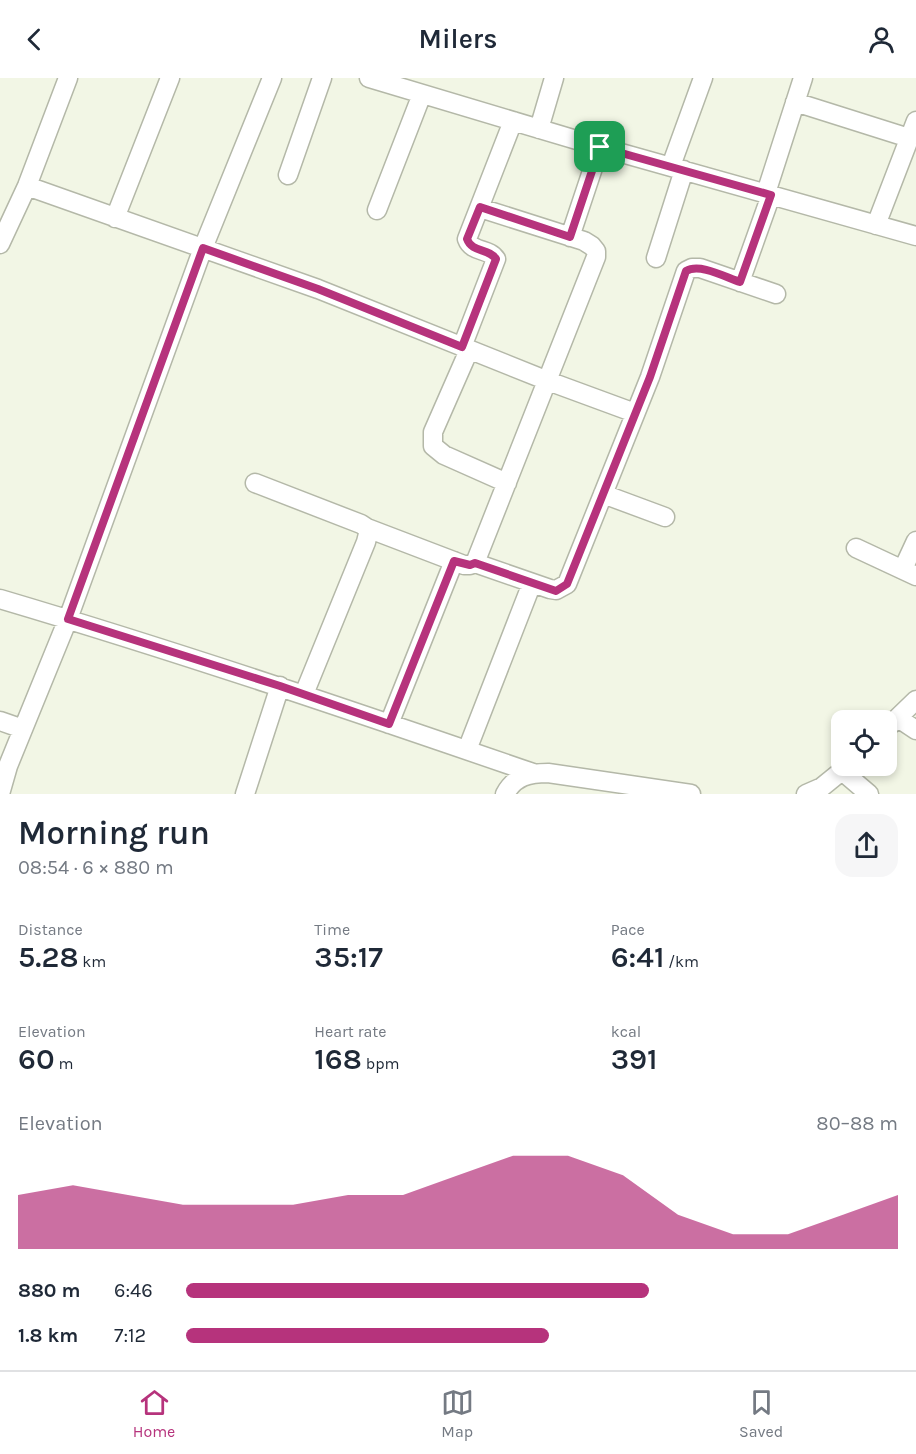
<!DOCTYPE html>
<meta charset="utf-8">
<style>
:root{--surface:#fff;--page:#f6f6f7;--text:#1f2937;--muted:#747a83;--line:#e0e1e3;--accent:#b6337c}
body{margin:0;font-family:Karla,sans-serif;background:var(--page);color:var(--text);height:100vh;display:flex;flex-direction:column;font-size:22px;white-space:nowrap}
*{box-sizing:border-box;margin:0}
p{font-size:20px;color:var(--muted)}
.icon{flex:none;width:33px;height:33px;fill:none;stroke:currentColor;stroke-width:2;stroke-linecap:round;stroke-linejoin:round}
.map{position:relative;height:716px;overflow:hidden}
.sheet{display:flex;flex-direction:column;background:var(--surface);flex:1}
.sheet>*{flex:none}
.controls{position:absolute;left:831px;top:632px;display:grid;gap:12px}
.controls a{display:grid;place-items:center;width:66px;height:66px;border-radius:12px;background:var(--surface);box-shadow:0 3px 9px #0003;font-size:30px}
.pin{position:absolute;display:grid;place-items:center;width:51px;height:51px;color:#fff;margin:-26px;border-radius:12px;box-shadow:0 3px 9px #0006}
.round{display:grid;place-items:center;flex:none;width:63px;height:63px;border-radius:18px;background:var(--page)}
.headline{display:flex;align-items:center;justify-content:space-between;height:102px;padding:0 18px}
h1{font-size:33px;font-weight:600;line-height:45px}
.metrics{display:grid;grid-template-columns:repeat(3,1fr);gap:9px;height:102px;padding:6px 18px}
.metrics div{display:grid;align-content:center}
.metrics b{font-size:30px;font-weight:600}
.metrics small{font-size:16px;font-weight:400}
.metrics p{font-size:16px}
.chart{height:168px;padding:12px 18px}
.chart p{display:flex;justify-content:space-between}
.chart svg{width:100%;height:108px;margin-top:6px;fill:var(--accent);opacity:.7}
ul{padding:0 18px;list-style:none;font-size:20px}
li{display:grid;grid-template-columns:96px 72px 1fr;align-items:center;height:45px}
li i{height:15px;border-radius:8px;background:var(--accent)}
header{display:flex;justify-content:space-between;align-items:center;height:78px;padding:0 18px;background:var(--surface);font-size:27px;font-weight:600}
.tab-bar{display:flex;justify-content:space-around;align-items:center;height:84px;border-top:2px solid var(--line);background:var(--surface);font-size:16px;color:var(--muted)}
.tab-bar a{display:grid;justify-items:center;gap:3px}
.tab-bar .on{color:var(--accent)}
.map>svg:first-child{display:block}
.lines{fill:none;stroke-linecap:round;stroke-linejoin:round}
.minor-casing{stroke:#b4b8a8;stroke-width:21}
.minor{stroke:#fff;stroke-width:18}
.route-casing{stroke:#fff;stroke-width:12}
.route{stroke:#b6337c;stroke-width:8}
</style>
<header><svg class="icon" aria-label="back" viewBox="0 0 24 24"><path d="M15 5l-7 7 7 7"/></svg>Milers<svg class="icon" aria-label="person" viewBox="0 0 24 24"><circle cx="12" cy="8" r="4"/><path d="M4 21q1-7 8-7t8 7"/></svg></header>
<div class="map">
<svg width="916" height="716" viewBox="0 0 916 716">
<rect width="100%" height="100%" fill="#f2f6e5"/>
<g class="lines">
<g class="minor-casing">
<path id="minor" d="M369,0L600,69L916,158
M795,24L909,60
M539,51L554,0
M671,88L703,0
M288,97L322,0
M27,108L318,211L548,303L635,335
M766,115L803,0
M377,132L422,16
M115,140L170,0
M876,147L916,43
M570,159L600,69
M0,166L27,108L68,0
M656,180L684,92
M740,204L771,117
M462,269L496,181C489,170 472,175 467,161L513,43
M469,272L433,354V368L444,377L507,405
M255,405L361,446L367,450L368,456L366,464L304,616
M603,416L665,439
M367,450L464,487H470L475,485L596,179V173L592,168L584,163L480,130
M856,470L916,498
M475,485L550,511L556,512L567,506L650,299L686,193L692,190H700L776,216
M903,491L916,463
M0,521C179,574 356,634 533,695
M898,640L916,652
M0,643L23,651
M389,646L454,483
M886,651L916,622
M467,672L532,505
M842,693L869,716
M0,716L8,688L68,541L203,170L272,0
M245,716L280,608
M505,716C515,698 529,695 548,695L691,716
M806,716L822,709L849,687"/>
</g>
<use href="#minor" class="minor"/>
</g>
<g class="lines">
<g class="route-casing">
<path id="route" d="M600,69L771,117L740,204C725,199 700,185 686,193L650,299L567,506L556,513L475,485L470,487L454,483L389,646L280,608L68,541L203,170L318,211L462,269L496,181C489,170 472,175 467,161L480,129L570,159Z"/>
</g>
<use href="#route" class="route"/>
</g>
</svg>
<div class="controls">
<a><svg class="icon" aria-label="locate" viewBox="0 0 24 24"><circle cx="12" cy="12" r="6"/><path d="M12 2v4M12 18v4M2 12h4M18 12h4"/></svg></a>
</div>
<div class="pin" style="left:600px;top:69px;background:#1e9e55"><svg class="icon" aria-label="arrive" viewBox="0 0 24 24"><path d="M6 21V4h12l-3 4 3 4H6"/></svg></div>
</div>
<section class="sheet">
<div class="headline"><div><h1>Morning run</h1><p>08:54 · 6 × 880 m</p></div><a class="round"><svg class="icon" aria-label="share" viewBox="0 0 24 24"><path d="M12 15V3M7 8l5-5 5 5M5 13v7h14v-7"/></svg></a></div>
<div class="metrics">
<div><p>Distance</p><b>5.28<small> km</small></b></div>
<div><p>Time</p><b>35:17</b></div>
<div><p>Pace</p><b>6:41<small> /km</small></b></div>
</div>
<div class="metrics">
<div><p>Elevation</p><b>60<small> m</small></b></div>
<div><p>Heart rate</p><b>168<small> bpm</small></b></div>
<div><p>kcal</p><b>391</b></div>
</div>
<div class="chart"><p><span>Elevation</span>80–88 m</p>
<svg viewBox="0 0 160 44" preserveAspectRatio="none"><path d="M0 44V22L10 18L20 22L30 26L40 26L50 26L60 22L70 22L80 14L90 6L100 6L110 14L120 30L130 38L140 38L150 30L160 22V44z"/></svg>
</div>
<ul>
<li><b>880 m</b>6:46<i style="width:65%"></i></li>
<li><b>1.8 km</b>7:12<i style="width:51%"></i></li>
</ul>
</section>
<nav class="tab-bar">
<a class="on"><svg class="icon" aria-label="home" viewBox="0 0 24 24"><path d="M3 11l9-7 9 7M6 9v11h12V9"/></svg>Home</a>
<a><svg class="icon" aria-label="map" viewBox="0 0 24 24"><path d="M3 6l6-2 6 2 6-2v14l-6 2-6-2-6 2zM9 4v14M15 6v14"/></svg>Map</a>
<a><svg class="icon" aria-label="saved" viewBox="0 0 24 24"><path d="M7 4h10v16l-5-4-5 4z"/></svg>Saved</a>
</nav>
